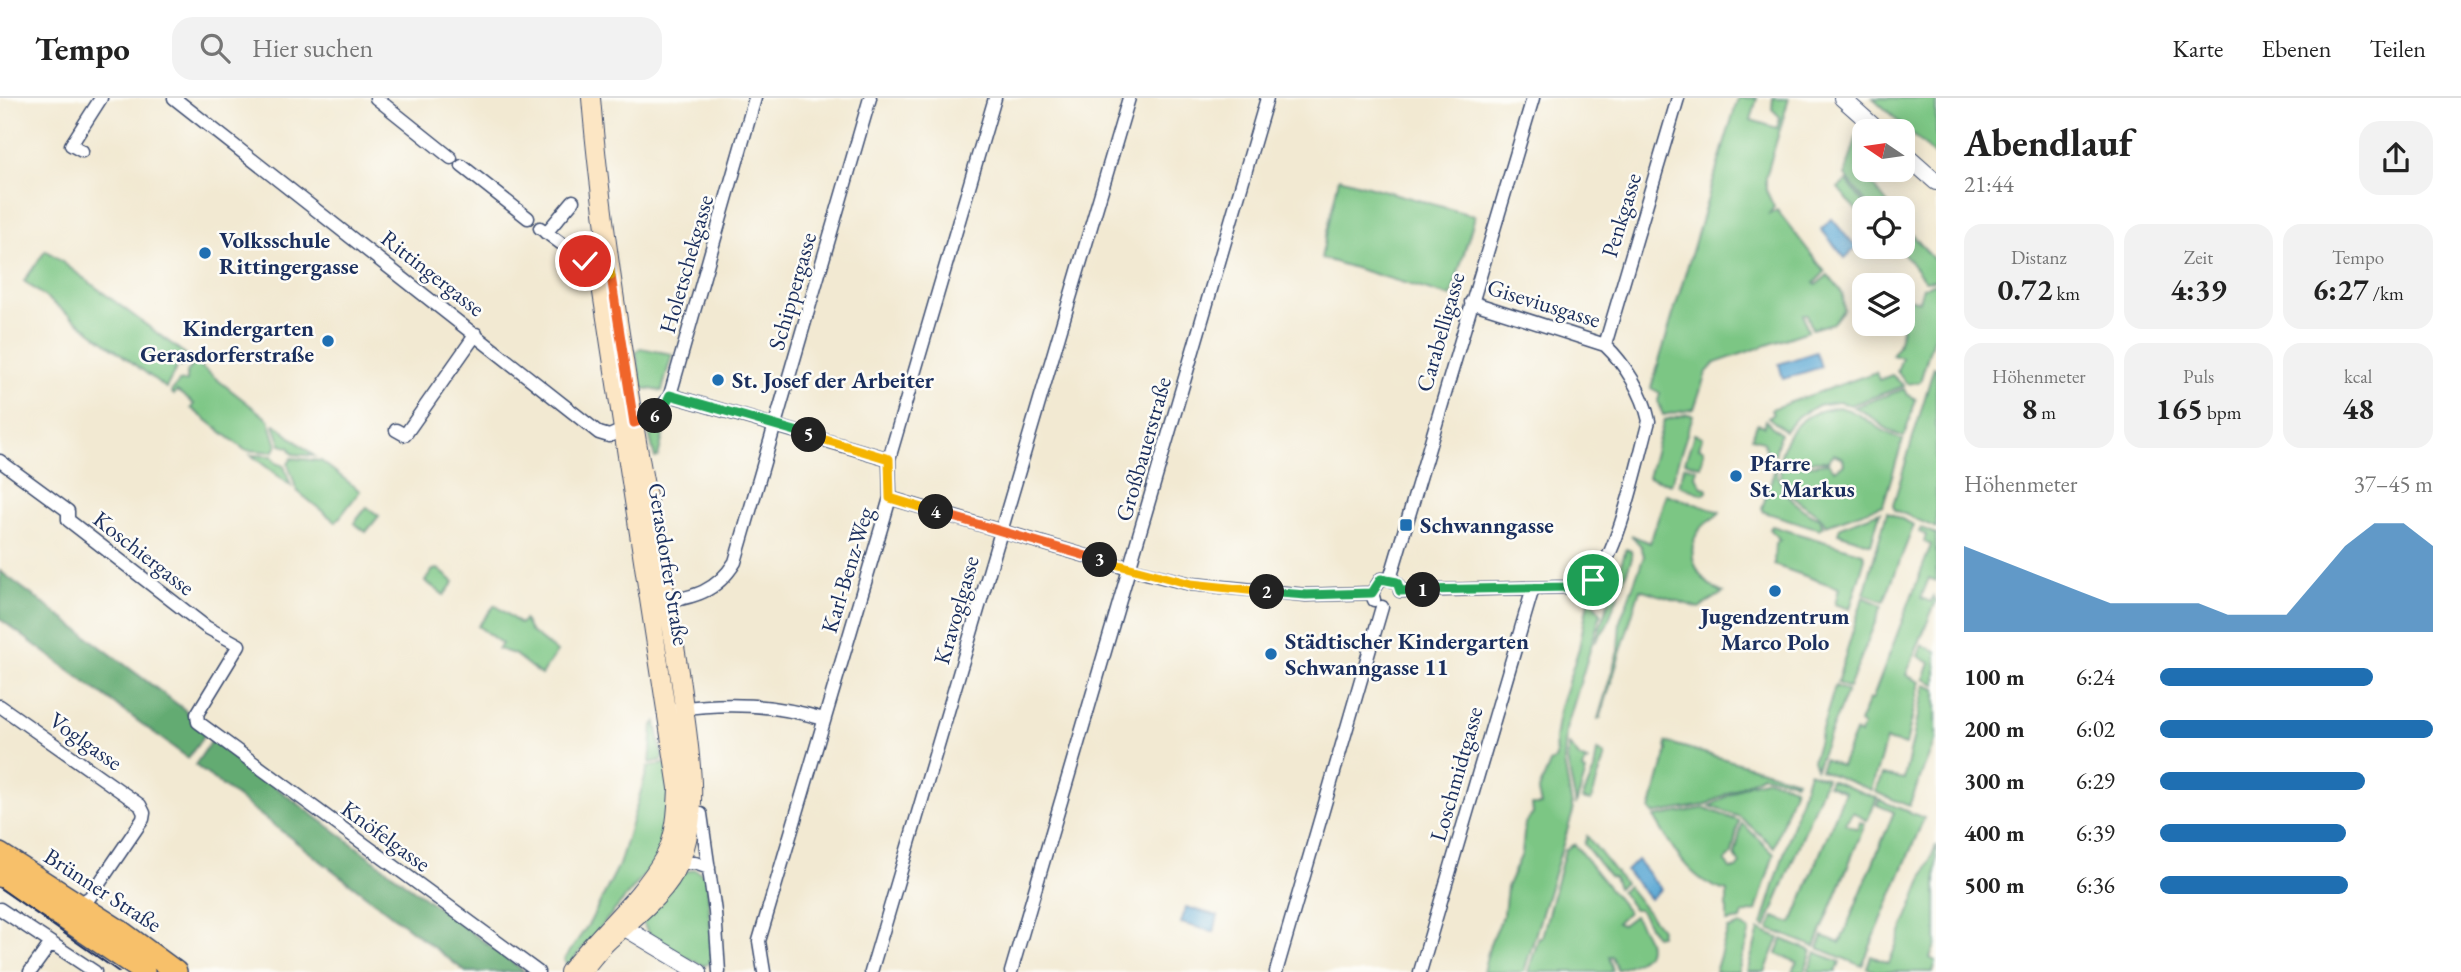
<!DOCTYPE html>
<html lang="de">
<meta charset="utf-8">
<style>
:root{--surface:#fff;--page:#f2f2f2;--text:#222;--muted:#767676;--line:#e0e0e0;--accent:#1f6fb2}
body{margin:0;font-family:"EB Garamond",serif;background:var(--page);color:var(--text);height:100vh;display:flex;flex-direction:column;font-size:26px;white-space:nowrap}
*{box-sizing:border-box;margin:0}
p{font-size:23px;color:var(--muted)}
.icon{flex:none;width:38px;height:38px;fill:none;stroke:currentColor;stroke-width:2;stroke-linecap:round;stroke-linejoin:round}
.map{position:relative;flex:1;overflow:hidden}
.sheet{display:flex;flex-direction:column;background:var(--surface);width:525px}
.sheet>*{flex:none}
.needle{width:46px;rotate:283deg}
.buttons{position:absolute;left:1852px;top:21px;display:grid;gap:14px}
.buttons a{display:grid;place-items:center;width:63px;height:63px;border-radius:14px;background:var(--surface);box-shadow:0 4px 18px #0003;font-size:35px}
.pin{position:absolute;display:grid;place-items:center;width:60px;height:60px;color:#fff;margin:-30px;border:4px solid #fff;border-radius:50%;box-shadow:0 2px 7px #0007}
.km{position:absolute;width:35px;height:35px;margin:-18px;border-radius:50%;background:#222;color:#fff;font-size:19px;line-height:35px;text-align:center}
.round{display:grid;place-items:center;flex:none;width:74px;height:74px;border-radius:21px;background:var(--page)}
.overview{display:flex;align-items:center;justify-content:space-between;height:119px;padding:0 28px}
h1{font-size:38px;font-weight:700;line-height:52px}
.figures{display:grid;grid-template-columns:repeat(3,1fr);gap:10px;height:119px;padding:7px 28px}
.figures div{display:grid;align-content:center;border-radius:18px;background:var(--page);text-align:center}
.figures b{font-size:30px;font-weight:700}
.figures small{font-size:19px;font-weight:400}
.figures p{font-size:19px}
.chart{height:196px;padding:14px 28px}
.chart p{display:flex;justify-content:space-between}
.chart svg{width:100%;height:126px;margin-top:7px;fill:var(--accent);opacity:.7}
ul{padding:0 28px;list-style:none;font-size:23px}
li{display:grid;grid-template-columns:112px 84px 1fr;align-items:center;height:52px}
li i{height:18px;border-radius:9px;background:var(--accent)}
header{display:flex;align-items:center;gap:42px;box-sizing:border-box;height:98px;padding:0 35px;background:var(--surface);border-bottom:2px solid var(--line)}
header strong{font-size:33px}
nav{display:flex;gap:38px;margin-inline-start:auto;font-size:24px}
.search{width:490px;height:63px;background:var(--page);display:flex;align-items:center;gap:18px;box-sizing:border-box;padding:0 24px;border-radius:21px;color:var(--muted);font-size:26px}
main{display:flex;flex:1;min-height:0}
.map>svg:first-child{display:block}
.green{fill:#7bc684;stroke:#4b7a71;stroke-width:2}
.forest{fill:#64ab72;stroke:#406d68;stroke-width:2}
.water{fill:#5ba8d4;stroke:#3b6c99;stroke-width:2}
.lines{fill:none;stroke-linecap:round;stroke-linejoin:round}
.minor-casing{stroke:#3b4b6f;stroke-width:15}
.tertiary-casing{stroke:#3b4b6f;stroke-width:18}
.secondary-casing{stroke:#3b4b6f;stroke-width:20}
.primary-casing{stroke:#3b4b6f;stroke-width:24}
.minor{stroke:#fff;stroke-width:12}
.tertiary{stroke:#fff;stroke-width:16}
.secondary{stroke:#fce6c4;stroke-width:18}
.primary{stroke:#f7c06b;stroke-width:21}
.tram{stroke:#1b2f5e;stroke-width:2}
.split-1-casing{stroke:#fff;stroke-width:14}
.split-2-casing{stroke:#fff;stroke-width:14}
.split-3-casing{stroke:#fff;stroke-width:14}
.split-4-casing{stroke:#fff;stroke-width:14}
.split-5-casing{stroke:#fff;stroke-width:14}
.split-6-casing{stroke:#fff;stroke-width:14}
.split-7-casing{stroke:#fff;stroke-width:14}
.split-8-casing{stroke:#fff;stroke-width:14}
.split-1{stroke:#22a559;stroke-width:9}
.split-2{stroke:#22a559;stroke-width:9}
.split-3{stroke:#f5b400;stroke-width:9}
.split-4{stroke:#f0652b;stroke-width:9}
.split-5{stroke:#f5b400;stroke-width:9}
.split-6{stroke:#22a559;stroke-width:9}
.split-7{stroke:#f0652b;stroke-width:9}
.split-8{stroke:#f5b400;stroke-width:9}
.poi-dot{fill:#1f6fb2;stroke:#fdfcf7;stroke-width:2.5}
.labels{text-anchor:middle;stroke-width:5;stroke-linejoin:round;paint-order:stroke}
.street-label{font-size:23px;fill:#1b2f5e;stroke:#fdfcf7}
.poi-label{font-size:23px;font-weight:bold;fill:#1b2f5e;stroke:#fdfcf7;text-anchor:start}
</style>
<header>
<strong>Tempo</strong>
<div class="search"><svg class="icon" aria-label="search" viewBox="0 0 24 24"><circle cx="10" cy="10" r="6"/><path d="M15 15l6 6"/></svg>Hier suchen</div>
<nav><a>Karte</a><a>Ebenen</a><a>Teilen</a></nav>
</header>
<main>
<div class="map">
<svg width="1936" height="874" viewBox="0 0 1936 874">
<rect width="100%" height="100%" fill="#fdfcf7"/>
<filter id="ink" filterUnits="userSpaceOnUse"><feTurbulence type="fractalNoise" baseFrequency=".0143" numOctaves="2"/><feDisplacementMap in="SourceGraphic" scale="14" xChannelSelector="R" yChannelSelector="G"/><feConvolveMatrix kernelMatrix="1 2 1 2 8 2 1 2 1" color-interpolation-filters="sRGB"/></filter>
<filter id="wash" filterUnits="userSpaceOnUse"><feTurbulence type="fractalNoise" baseFrequency=".00686" numOctaves="4" result="noise"/><feDisplacementMap in="SourceGraphic" scale="28" xChannelSelector="R" yChannelSelector="G"/><feGaussianBlur stdDeviation="1.57" result="paint"/><feColorMatrix in="noise" values="0 0 0 0 0 0 0 0 0 0 0 0 0 0 0 0 0 1.4 0 .05"/><feComposite in="paint" operator="in"/></filter>
<g filter="url(#wash)">
<rect width="100%" height="100%" fill="#f2e9d2"/>
<path class="green" d="M1738,0H1757L1751,22L1777,30L1780,19L1772,11L1773,0H1789L1766,79V92L1774,109L1768,117L1777,112L1825,174L1814,185L1816,187L1828,177L1843,196L1844,211L1833,225L1812,231L1807,216H1803L1808,233L1715,265L1706,275L1694,311L1663,317L1658,303L1660,295L1651,290Z
M1873,0H1936V58Z
M1858,34L1864,39L1862,73L1891,110H1870L1845,77Z
M1339,80L1475,118L1451,199L1321,160Z
M1847,83L1867,110H1864V122L1838,90Z
M1902,125L1936,164V182L1925,183L1899,149H1902Z
M46,152L189,259L181,269L178,267L166,290L24,183Z
M1936,185V230L1920,284L1907,286L1897,273L1902,260L1892,257L1898,248L1909,200L1919,203L1923,189Z
M640,250L672,256L662,293L642,290L636,254Z
M195,264L269,322L277,348L273,354L245,352L191,310L194,306L177,293L174,297L171,294L179,284L187,283V274Z
M1934,269L1936,270V430L1895,412L1893,407Z
M1876,274L1879,282L1892,277L1904,288L1851,307L1838,304L1819,307L1798,318L1785,333L1768,319L1773,316L1771,311Z
M1904,291L1907,297L1916,301L1904,339C1882,332 1875,318 1854,309Z
M670,308L658,359L655,360L647,327L663,318Z
M1839,309C1865,315 1878,334 1903,342L1883,407L1826,427C1815,406 1783,406 1780,370L1828,365L1835,372L1844,366L1843,360L1834,356L1828,363H1780C1785,329 1806,313 1839,309Z
M1687,316L1693,317L1671,386L1648,379L1664,322Z
M1765,322L1780,336L1775,357L1766,354L1763,343L1752,340L1757,326L1764,328Z
M274,327L275,326L314,358L293,356L289,349L281,347Z
M1694,336L1702,339L1699,350L1704,352L1701,368L1685,364Z
M251,357L272,358L276,365L284,368L291,388Z
M292,360L321,363L360,393L336,424L297,393L288,366Z
M1684,368L1697,371L1695,377L1702,389L1707,390V394L1703,396L1679,387Z
M1775,371C1784,396 1795,410 1819,420L1823,428L1819,431L1764,414L1762,410Z
M1666,396L1720,414C1716,420 1705,424 1700,431C1682,456 1699,484 1723,495L1699,510L1640,491L1600,621H1598L1618,553L1620,523L1644,458L1641,448L1631,437L1650,445Z
M367,409L379,418L366,434L354,425Z
M1880,414L1871,446L1838,435L1840,429Z
M1887,414L1914,427L1884,503L1864,496Z
M1772,428L1863,455L1865,460L1850,511L1835,506L1839,490L1774,467L1775,445L1780,442L1770,431Z
M1921,430L1936,436V483L1929,480L1921,500L1931,504L1933,498L1936,503L1906,577L1920,584L1906,647L1886,642L1871,692L1820,672L1824,661L1841,668L1855,634L1860,636L1863,628L1859,625L1869,601L1872,602L1931,447L1924,443L1926,437L1919,434Z
M1626,451L1631,453L1632,460L1606,529L1595,544Z
M438,471L454,484L444,497L425,483L433,472Z
M1589,499L1601,515L1566,632L1564,664L1573,714L1524,874H1483L1490,846L1504,816L1507,789L1522,756L1525,725L1533,716L1532,707H1541L1538,694L1550,665L1556,660L1555,641L1560,609L1579,550Z
M1863,499L1882,507L1849,590L1837,585Z
M495,507L520,526L524,522L530,533L557,554L541,577L514,556L498,551L502,546L478,528Z
M1922,547L1936,553V586L1924,581L1930,565L1918,558Z
M1925,587L1936,591V640L1909,708L1875,694L1882,677L1904,681Z
M1835,588L1847,593L1816,670L1813,662Z
M656,624L663,662L650,665L653,627Z
M1666,644L1797,682L1796,684L1763,677L1705,707L1653,716L1650,712L1667,653Z
M1569,647L1580,660L1589,664H1585L1583,672L1586,674L1576,707L1567,662Z
M1597,653L1605,657L1591,703L1582,701L1594,673Z
M669,665L674,700L662,756L568,868L564,862L590,824L619,767L648,669Z
M1809,674L1826,680L1766,829L1762,827Z
M1768,681L1795,689L1774,749L1740,719L1710,708L1749,686Z
M1830,682L1877,700L1867,723L1853,714L1845,725L1857,731L1860,724L1865,726L1815,849L1769,831L1774,819L1792,825L1845,694L1828,687Z
M1879,702L1924,720L1862,868L1818,850L1823,838L1840,845L1894,714L1877,707Z
M1705,710L1739,723L1732,756L1725,763L1730,771H1736L1740,766L1735,757L1742,725L1774,756L1756,813L1743,816L1741,822L1727,824V793C1690,785 1672,749 1654,719Z
M1587,738L1624,785L1618,790L1614,779L1609,778L1584,746Z
M1574,746L1628,814L1617,825L1622,827L1634,818C1657,851 1655,858 1617,872L1612,858H1609L1613,873L1610,874H1528L1539,839H1542L1565,752Z
M1936,747V845L1930,860L1936,863L1933,874H1877L1867,870L1871,858L1889,865Z
M695,771L707,779L713,863L704,868C685,858 640,843 643,818L678,776Z
M1627,788L1661,831L1660,837L1655,838L1639,811H1634L1621,794Z
M1741,827L1750,833L1738,874H1715L1728,831Z
M1759,832L1779,840L1765,874H1747Z
M1782,841L1812,853L1804,874H1793L1797,864L1777,856Z
M1816,854L1840,864L1836,874H1808Z"/>
<path class="forest" d="M0,473L185,612L205,636L188,660L0,521Z
M212,642L525,874H466L195,667Z"/>
<path class="water" d="M1832,121L1856,150L1845,160L1821,131Z
M1816,254L1821,269L1783,281L1779,266Z
M1637,762L1661,791L1650,801L1626,773Z
M1186,809L1218,818L1214,834L1181,825Z"/>
</g>
<g filter="url(#ink)">
<g class="lines">
<g class="minor-casing">
<path id="minor" d="M174,0L599,335L609,338L657,317L670,297L755,0
M376,0L451,60
M82,53L71,47L101,0
M462,68L528,120
M540,130L585,163L609,161
M546,135L573,103
M1605,247L1678,0
M670,297L889,361
M396,332L405,337L476,236
M0,363L68,413V422L206,529L239,547L197,616L198,624L538,874
M890,400L1130,471L1191,486L1306,497L1372,495
M1390,481L1533,0
M1400,493L1567,489L1593,483C1619,455 1638,362 1649,323C1643,295 1625,266 1605,247L1471,204
M1374,502L1372,495L1381,481H1390L1397,485
M660,505C693,499 716,495 735,464L870,0
M0,608L140,707L144,715L143,721L90,799L77,808
M676,611C729,604 773,606 824,621
M701,716L715,814L719,874
M679,765H695L709,770
M0,811L95,874
M30,874L51,845
M764,874L759,843L890,400L889,361L995,0
M871,874L1129,0
M1011,874L1267,0
M1276,874L1382,509
M1420,874L1533,490"/>
</g>
<g class="tertiary-casing">
<path id="tertiary" d="M1842,0L1879,33
M1902,54L1936,84
M625,830L699,874"/>
</g>
<g class="secondary-casing">
<path id="secondary" d="M569,874C599,835 641,801 665,758C676,737 677,713 678,690L601,188
M581,874C590,864 599,851 609,842C634,819 666,797 680,764C701,712 690,656 683,602C671,509 649,418 634,326C617,218 600,109 591,0"/>
</g>
<g class="primary-casing">
<path id="primary" d="M0,756L119,832L176,874
M0,777L144,874"/>
</g>
<use href="#minor" class="minor"/>
<use href="#tertiary" class="tertiary"/>
<use href="#secondary" class="secondary"/>
<use href="#primary" class="primary"/>
<path class="tram" d="M0,790L119,874"/>
</g>
</g>
<g class="lines" filter="url(#ink)">
<g class="split-1-casing">
<path id="split-1" d="M1423,492L1567,489L1593,482"/>
</g>
<g class="split-2-casing">
<path id="split-2" d="M1267,494L1306,497L1372,495L1381,481L1397,484L1400,493L1423,492"/>
</g>
<g class="split-3-casing">
<path id="split-3" d="M1100,462L1191,486L1267,494"/>
</g>
<g class="split-4-casing">
<path id="split-4" d="M936,414L1100,462"/>
</g>
<g class="split-5-casing">
<path id="split-5" d="M809,337L889,361L890,400L936,414"/>
</g>
<g class="split-6-casing">
<path id="split-6" d="M655,318L664,310L670,297L809,337"/>
</g>
<g class="split-7-casing">
<path id="split-7" d="M611,178L634,325L655,318"/>
</g>
<g class="split-8-casing">
<path id="split-8" d="M585,163L608,161L611,178"/>
</g>
<use href="#split-1" class="split-1"/>
<use href="#split-2" class="split-2"/>
<use href="#split-3" class="split-3"/>
<use href="#split-4" class="split-4"/>
<use href="#split-5" class="split-5"/>
<use href="#split-6" class="split-6"/>
<use href="#split-7" class="split-7"/>
<use href="#split-8" class="split-8"/>
</g>
<g class="poi-dot">
<circle cx="205" cy="155" r="7"/>
<circle cx="328" cy="243" r="7"/>
<circle cx="718" cy="282" r="7"/>
<circle cx="1736" cy="378" r="7"/>
<rect x="1399" y="420" width="14" height="14" rx="3.5"/>
<circle cx="1775" cy="493" r="7"/>
<circle cx="1271" cy="556" r="7"/>
</g>
<g class="labels">
<g class="street-label">
<text transform="translate(1621 117) rotate(-73)" y="8">Penkgasse</text>
<text transform="translate(686 166) rotate(-74)" y="8">Holetschekgasse</text>
<text transform="translate(433 175) rotate(38)" y="8">Rittingergasse</text>
<text transform="translate(792 193) rotate(-74)" y="8">Schippergasse</text>
<text transform="translate(1544 205) rotate(17)" y="8">Giseviusgasse</text>
<text transform="translate(1440 234) rotate(-74)" y="8">Carabelligasse</text>
<text transform="translate(1143 351) rotate(-74)" y="8">Großbauerstraße</text>
<text transform="translate(144 455) rotate(38)" y="8">Koschiergasse</text>
<text transform="translate(669 466) rotate(81)" y="8">Gerasdorfer Straße</text>
<text transform="translate(847 472) rotate(-73)" y="8">Karl-Benz-Weg</text>
<text transform="translate(956 512) rotate(-74)" y="8">Kravoglgasse</text>
<text transform="translate(86 643) rotate(35)" y="8">Voglgasse</text>
<text transform="translate(1456 676) rotate(-74)" y="8">Loschmidtgasse</text>
<text transform="translate(386 738) rotate(36)" y="8">Knöfelgasse</text>
<text transform="translate(103 792) rotate(33)" y="8">Brünner Straße</text>
</g>
<g class="poi-label">
<text x="219" y="150">Volksschule<tspan x="219" dy="26">Rittingergasse</tspan></text>
<text x="314" y="238" text-anchor="end">Kindergarten<tspan x="314" dy="26">Gerasdorferstraße</tspan></text>
<text x="732" y="290">St. Josef der Arbeiter</text>
<text x="1750" y="373">Pfarre<tspan x="1750" dy="26">St. Markus</tspan></text>
<text x="1420" y="435">Schwanngasse</text>
<text x="1775" y="526" text-anchor="middle">Jugendzentrum<tspan x="1775" dy="26">Marco Polo</tspan></text>
<text x="1285" y="551">Städtischer Kindergarten<tspan x="1285" dy="26">Schwanngasse 11</tspan></text>
</g>
</g>
</svg>
<div class="buttons">
<a><svg class="needle" viewBox="-14 -14 28 28"><path d="M0-13l5 13h-10z" fill="#e53935"/><path d="M0 13l5-13h-10z" fill="#767676"/></svg></a>
<a><svg class="icon" aria-label="locate" viewBox="0 0 24 24"><circle cx="12" cy="12" r="6"/><path d="M12 2v4M12 18v4M2 12h4M18 12h4"/></svg></a>
<a><svg class="icon" aria-label="layers" viewBox="0 0 24 24"><path d="M12 4l9 5-9 5-9-5zM3 14l9 5 9-5"/></svg></a>
</div>
<div class="pin" style="left:1593px;top:482px;background:#1e9e55"><svg class="icon" aria-label="arrive" viewBox="0 0 24 24"><path d="M6 21V4h12l-3 4 3 4H6"/></svg></div>
<div class="pin" style="left:585px;top:163px;background:#d93025"><svg class="icon" aria-label="check" viewBox="0 0 24 24"><path d="M5 12l5 5 9-10"/></svg></div>
<b class="km" style="left:1423px;top:492px">1</b>
<b class="km" style="left:1267px;top:494px">2</b>
<b class="km" style="left:1100px;top:462px">3</b>
<b class="km" style="left:936px;top:414px">4</b>
<b class="km" style="left:809px;top:337px">5</b>
<b class="km" style="left:655px;top:318px">6</b>
</div>
<section class="sheet">
<div class="overview"><div><h1>Abendlauf</h1><p>21:44</p></div><a class="round"><svg class="icon" aria-label="share" viewBox="0 0 24 24"><path d="M12 15V3M7 8l5-5 5 5M5 13v7h14v-7"/></svg></a></div>
<div class="figures">
<div><p>Distanz</p><b>0.72<small> km</small></b></div>
<div><p>Zeit</p><b>4:39</b></div>
<div><p>Tempo</p><b>6:27<small> /km</small></b></div>
</div>
<div class="figures">
<div><p>Höhenmeter</p><b>8<small> m</small></b></div>
<div><p>Puls</p><b>165<small> bpm</small></b></div>
<div><p>kcal</p><b>48</b></div>
</div>
<div class="chart"><p><span>Höhenmeter</span>37–45 m</p>
<svg viewBox="0 0 160 44" preserveAspectRatio="none"><path d="M0 44V14L10 18L20 22L30 26L40 30L50 34L60 34L70 34L80 34L90 38L100 38L110 38L120 26L130 14L140 6L150 6L160 14V44z"/></svg>
</div>
<ul>
<li><b>100 m</b>6:24<i style="width:78%"></i></li>
<li><b>200 m</b>6:02<i style="width:100%"></i></li>
<li><b>300 m</b>6:29<i style="width:75%"></i></li>
<li><b>400 m</b>6:39<i style="width:68%"></i></li>
<li><b>500 m</b>6:36<i style="width:69%"></i></li>
</ul>
</section>
</main>
